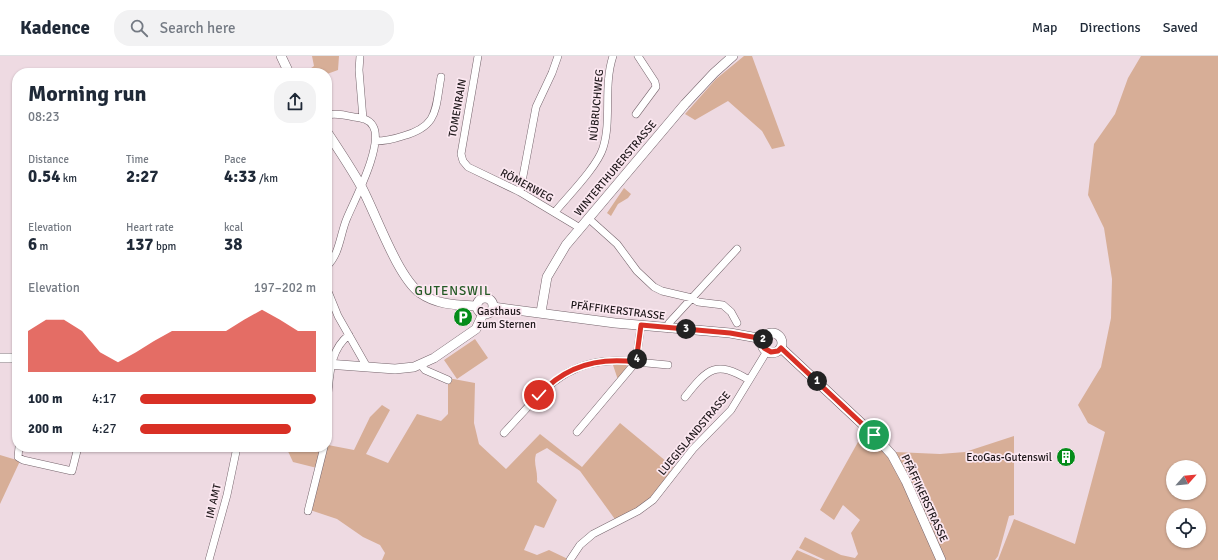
<!DOCTYPE html>
<meta charset="utf-8">
<style>
:root{--surface:#fff;--page:#f2f2f3;--text:#1f2937;--muted:#747a83;--line:#e0e1e3;--accent:#d93025}
body{margin:0;font-family:Signika,sans-serif;background:var(--page);color:var(--text);height:100vh;display:flex;flex-direction:column;font-size:15px;white-space:nowrap}
*{box-sizing:border-box;margin:0}
p{font-size:13px;color:var(--muted)}
.icon{flex:none;width:22px;height:22px;fill:none;stroke:currentColor;stroke-width:2;stroke-linecap:round;stroke-linejoin:round}
.map{position:relative;flex:1;overflow:hidden}
.panel{position:absolute;left:12px;top:12px;width:320px;height:384px;display:flex;flex-direction:column;background:var(--surface);border-radius:16px;box-shadow:0 1px 3px #0004}
.panel>*{flex:none}
.needle{width:26px;rotate:63deg}
.fabs{position:absolute;left:1166px;top:404px;display:grid;gap:8px}
.fabs a{display:grid;place-items:center;width:40px;height:40px;border-radius:50%;background:var(--surface);box-shadow:0 1px 3px #0004;font-size:20px}
.pin{position:absolute;display:grid;place-items:center;width:34px;height:34px;color:#fff;margin:-17px;border:2px solid #fff;border-radius:50%;box-shadow:0 1px 4px #0007}
.km{position:absolute;width:20px;height:20px;margin:-10px;border-radius:50%;background:#222;color:#fff;font-size:11px;line-height:20px;text-align:center}
.round{display:grid;place-items:center;flex:none;width:42px;height:42px;border-radius:16px;background:var(--page)}
.overview{display:flex;align-items:center;justify-content:space-between;height:68px;padding:0 16px}
h1{font-size:22px;font-weight:700;line-height:30px}
.stats{display:grid;grid-template-columns:repeat(3,1fr);gap:6px;height:68px;padding:4px 16px}
.stats div{display:grid;align-content:center}
.stats b{font-size:17px;font-weight:700}
.stats small{font-size:11px;font-weight:400}
.stats p{font-size:11px}
.chart{height:112px;padding:8px 16px}
.chart p{display:flex;justify-content:space-between}
.chart svg{width:100%;height:72px;margin-top:4px;fill:var(--accent);opacity:.7}
ul{padding:0 16px;list-style:none;font-size:13px}
li{display:grid;grid-template-columns:64px 48px 1fr;align-items:center;height:30px}
li i{height:10px;border-radius:5px;background:var(--accent)}
header{display:flex;align-items:center;gap:24px;box-sizing:border-box;height:56px;padding:0 20px;background:var(--surface);border-bottom:1px solid var(--line)}
header strong{font-size:19px}
nav{display:flex;gap:22px;margin-inline-start:auto;font-size:14px}
.search{width:280px;height:36px;background:var(--page);display:flex;align-items:center;gap:10px;box-sizing:border-box;padding:0 14px;border-radius:16px;color:var(--muted);font-size:15px}
.map>svg:first-child{display:block}
.green{fill:#d7ae97;fill-rule:evenodd}
.lines{fill:none;stroke-linecap:round;stroke-linejoin:round}
.minor-casing{stroke:#75646c;stroke-width:8}
.major-casing{stroke:#75646c;stroke-width:10}
.minor{stroke:#fff;stroke-width:7}
.major{stroke:#fff;stroke-width:9}
.route-casing{stroke:#fff;stroke-width:8}
.route{stroke:#d93025;stroke-width:5}
.labels{text-anchor:middle;stroke-width:3.5;stroke-linejoin:round;paint-order:stroke}
.street-label{font-size:11px;fill:#1f181b;stroke:#fbe7f0}
.poi-label{font-size:11px;fill:#1f181b;stroke:#fbe7f0;text-anchor:start}
.quarter-label{font-size:13px;letter-spacing:1px;fill:#245925;stroke:#fbe7f0}
</style>
<header>
<strong>Kadence</strong>
<div class="search"><svg class="icon" aria-label="search" viewBox="0 0 24 24"><circle cx="10" cy="10" r="6"/><path d="M15 15l6 6"/></svg>Search here</div>
<nav><a>Map</a><a>Directions</a><a>Saved</a></nav>
</header>
<div class="map">
<svg width="1218" height="504" viewBox="0 0 1218 504">
<rect width="100%" height="100%" fill="#eedae2"/>
<path class="green" d="M312,0H339L338,14L327,18L304,17L314,10Z
M744,0H752L785,90L772,93L762,75L728,45L695,64L685,58L716,23Z
M1141,0H1218V504H998L1014,463L1075,488L1105,376L1088,367L1078,349L1101,311L1111,262L1112,223L1104,172L1088,139L1094,88L1115,58L1128,22ZM1173,411H1199V437H1173ZM1173,459H1199V485H1173Z
M624,132L631,138L628,142L618,148L611,160L607,157Z
M475,283L488,302L457,323L444,304Z
M612,306L626,308L627,311L618,324Z
M448,322L475,327L474,367L479,388L506,413L540,378L582,411L620,367L673,411L661,430L651,442L617,466L580,415L547,392L536,398C533,408 538,414 537,426L557,444L544,472L535,469L524,494L537,499L549,494L570,504H382L385,497L380,489L363,481L337,463L310,454L317,412L293,406L286,391H327V386L328,389L354,394L370,361L382,349L390,354L366,398L388,407L417,358L441,365L448,358Z
M863,377H866L886,396L897,413L937,504H825L799,492L805,481L841,499L855,502L858,498L851,477L860,464L843,449L834,464L820,454Z
M1014,380V459L1009,460L998,500L995,504H945L895,396L940,398L965,396Z
M0,399L20,405L0,448Z
M797,494L820,504H791Z"/>
<g class="lines">
<g class="minor-casing">
<path id="minor" d="M360,0L359,14L363,63
M478,0L461,98L463,105L468,111L520,136L580,172
M636,58L656,31L655,26L638,0
M327,59C336,57 345,59 354,61C362,62 369,63 373,70C384,88 355,143 347,162C340,178 340,198 327,210
M376,85C386,85 394,83 403,80C439,70 435,53 441,21
M520,136L536,51L552,17L558,0
M555,156C568,140 597,111 603,92C612,64 603,30 613,0
M588,162L617,188L637,215L654,231L662,235L692,242L698,246L723,249L731,256L737,267
M327,220V221
M327,233L338,260L367,311
M667,272L669,267L737,193
M421,309L425,314L448,324
M685,341C708,312 716,304 749,324
M327,346C330,323 328,295 349,279
M327,368V378
M577,376L636,306L668,309
M504,377C546,332 568,297 636,306L641,269
M19,391L18,401L23,404L72,415L78,391
M308,455L324,391
M209,504L227,439L237,391
M570,504L580,489L593,478L638,455L653,444L693,393L731,354L767,295"/>
</g>
<g class="major-casing">
<path id="major" d="M281,0L289,17
M327,76C339,94 351,112 361,130C376,158 397,220 420,237C437,249 457,249 476,250
M477 250a8 8 0 1 1 16 0a8 8 0 1 1-16 0Z
M493,251L615,267L730,277L764,283
M541,256L547,221L566,189L685,48L714,17L733,0
M762 287a10 10 0 1 1 20 0a10 10 0 1 1-20 0Z
M781,292L874,379L892,399L906,425L941,504
M0,302H17
M327,308L395,313L414,311L434,302L476,273L483,258"/>
</g>
<use href="#minor" class="minor"/>
<use href="#major" class="major"/>
</g>
<g class="lines">
<g class="route-casing">
<path id="route" d="M539,339C565,310 599,301 636,306L641,269L730,277L764,283V292L771,296L778,295L781,292L874,379"/>
</g>
<use href="#route" class="route"/>
</g>
<defs>
<g id="parking-disc" transform="scale(1)"><circle r="9.5" fill="#058c1a" stroke="#fbe7f0"/><path d="M-3.5-5.5H1a3.5 3.5 0 0 1 0 7H-1V5.5H-3.5ZM-1-3.4V-.6H.8a1.4 1.4 0 0 0 0-2.8Z" fill="#fff"/></g>
<g id="building-disc" transform="scale(1)"><circle r="9.5" fill="#058c1a" stroke="#fbe7f0"/><path d="M-4-6H4V6H1V3H-1V6H-4ZM-2.5-4.3h1.7v1.8h-1.7ZM.8-4.3h1.7v1.8H.8ZM-2.5-1h1.7V.8h-1.7ZM.8-1h1.7V.8H.8Z" fill="#fff"/></g>
</defs>
<g fill-rule="evenodd">
<use href="#parking-disc" x="463" y="261"/>
<use href="#building-disc" x="1066" y="401"/>
</g>
<g class="labels">
<g class="street-label">
<text transform="translate(596 49) rotate(-85)" y="4">NÜBRUCHWEG</text>
<text transform="translate(457 52) rotate(-80)" y="4">TOMENRAIN</text>
<text transform="translate(615 112) rotate(-50)" y="4">WINTERTHURERSTRASSE</text>
<text transform="translate(527 129) rotate(28)" y="4">RÖMERWEG</text>
<text transform="translate(618 254) rotate(7)" y="4">PFÄFFIKERSTRASSE</text>
<text transform="translate(694 377) rotate(-50)" y="4">LUEGISLANDSTRASSE</text>
<text transform="translate(925 442) rotate(65)" y="4">PFÄFFIKERSTRASSE</text>
<text transform="translate(213 445) rotate(-77)" y="4">IM AMT</text>
</g>
<g class="poi-label">
<text x="477" y="259">Gasthaus<tspan x="477" dy="13">zum Sternen</tspan></text>
<text x="1052" y="405" text-anchor="end">EcoGas-Gutenswil</text>
</g>
<g class="quarter-label">
<text x="453" y="239">GUTENSWIL</text>
</g>
</g>
</svg>
<div class="fabs">
<a><svg class="needle" viewBox="-14 -14 28 28"><path d="M0-13l5 13h-10z" fill="#e53935"/><path d="M0 13l5-13h-10z" fill="#747a83"/></svg></a>
<a><svg class="icon" aria-label="locate" viewBox="0 0 24 24"><circle cx="12" cy="12" r="6"/><path d="M12 2v4M12 18v4M2 12h4M18 12h4"/></svg></a>
</div>
<div class="pin" style="left:874px;top:379px;background:#1e9e55"><svg class="icon" aria-label="arrive" viewBox="0 0 24 24"><path d="M6 21V4h12l-3 4 3 4H6"/></svg></div>
<div class="pin" style="left:539px;top:339px;background:#d93025"><svg class="icon" aria-label="check" viewBox="0 0 24 24"><path d="M5 12l5 5 9-10"/></svg></div>
<b class="km" style="left:817px;top:325px">1</b>
<b class="km" style="left:763px;top:283px">2</b>
<b class="km" style="left:686px;top:273px">3</b>
<b class="km" style="left:637px;top:303px">4</b>
<section class="panel">
<div class="overview"><div><h1>Morning run</h1><p>08:23</p></div><a class="round"><svg class="icon" aria-label="share" viewBox="0 0 24 24"><path d="M12 15V3M7 8l5-5 5 5M5 13v7h14v-7"/></svg></a></div>
<div class="stats">
<div><p>Distance</p><b>0.54<small> km</small></b></div>
<div><p>Time</p><b>2:27</b></div>
<div><p>Pace</p><b>4:33<small> /km</small></b></div>
</div>
<div class="stats">
<div><p>Elevation</p><b>6<small> m</small></b></div>
<div><p>Heart rate</p><b>137<small> bpm</small></b></div>
<div><p>kcal</p><b>38</b></div>
</div>
<div class="chart"><p><span>Elevation</span>197–202 m</p>
<svg viewBox="0 0 160 44" preserveAspectRatio="none"><path d="M0 44V19L10 12L20 12L30 19L40 32L50 38L60 32L70 25L80 19L90 19L100 19L110 19L120 12L130 6L140 12L150 19L160 19V44z"/></svg>
</div>
<ul>
<li><b>100 m</b>4:17<i style="width:100%"></i></li>
<li><b>200 m</b>4:27<i style="width:86%"></i></li>
</ul>
</section>
</div>
